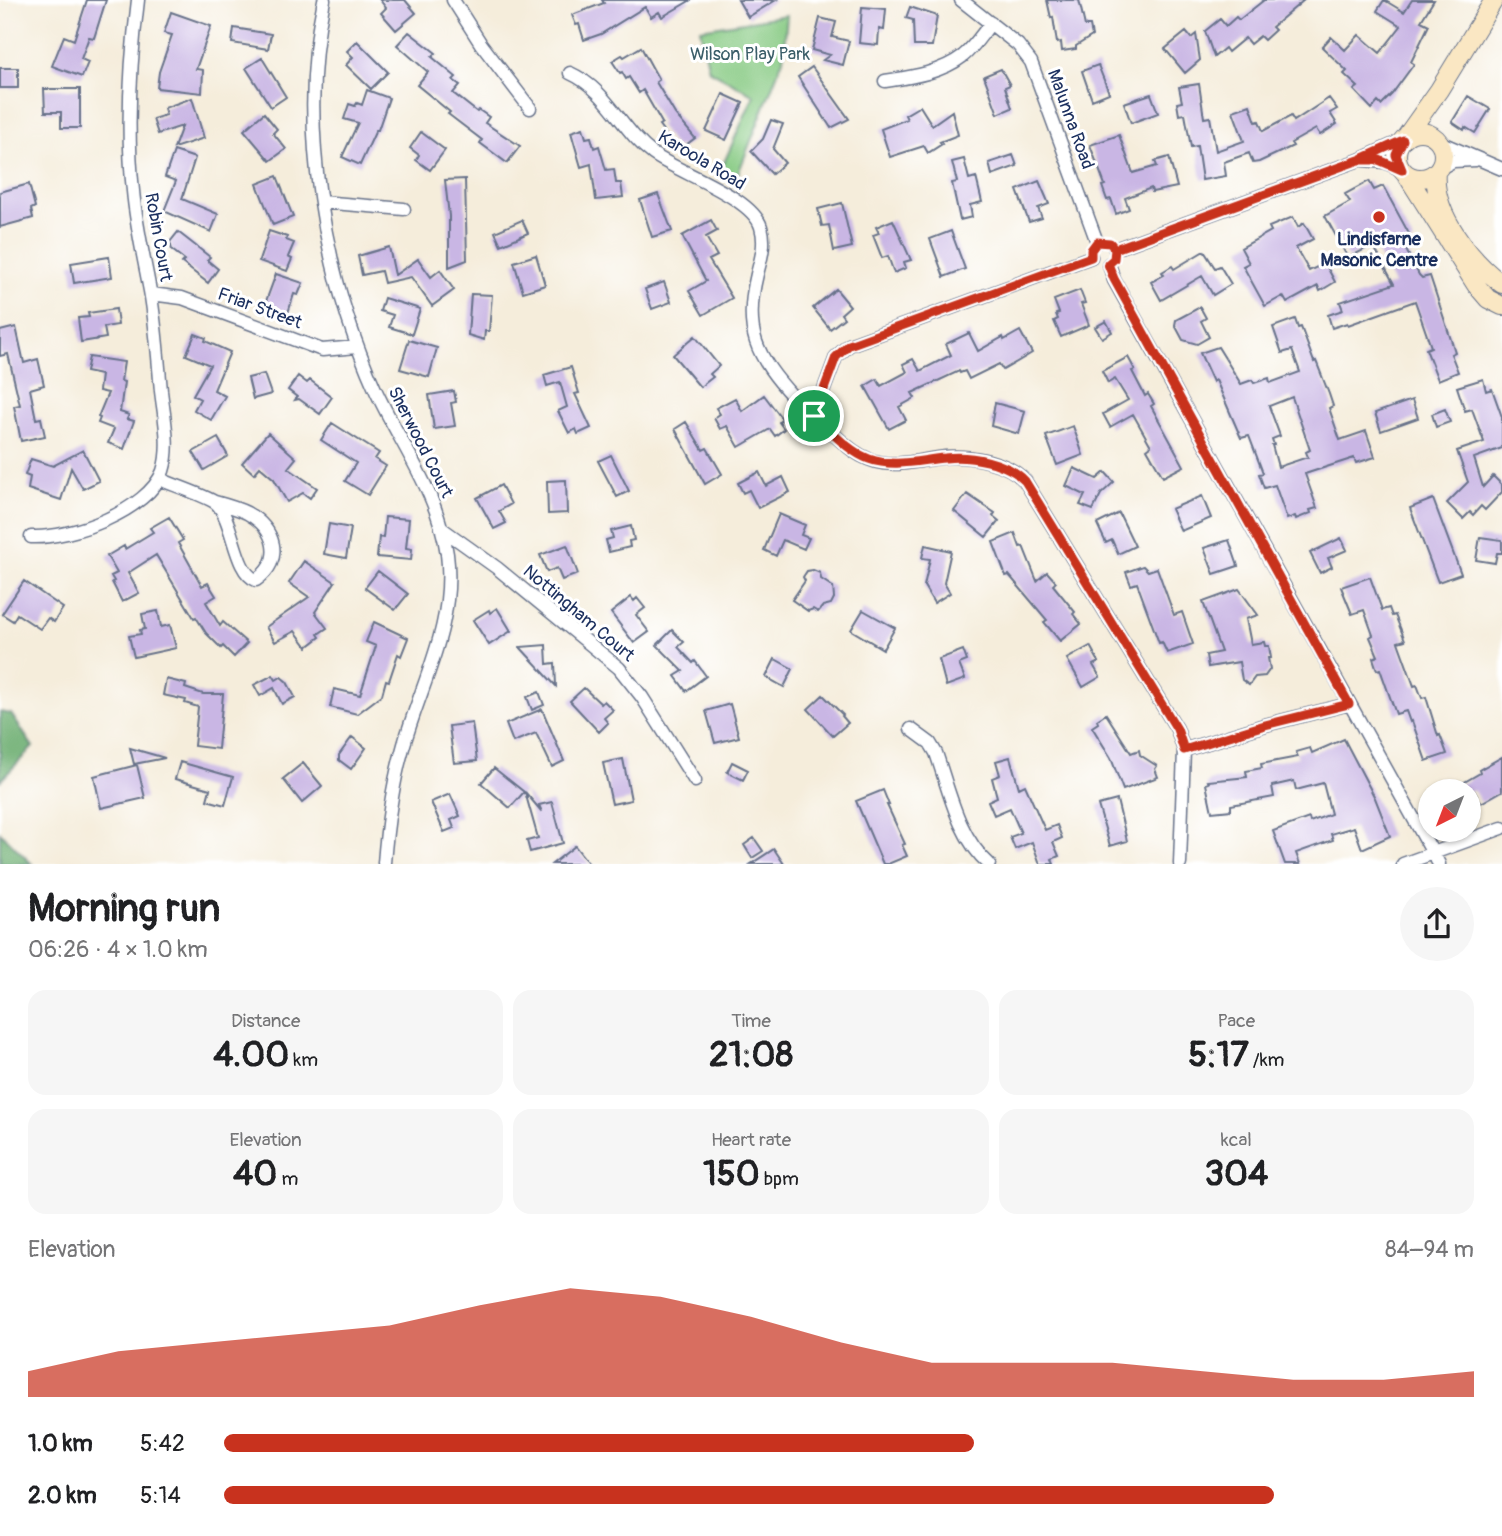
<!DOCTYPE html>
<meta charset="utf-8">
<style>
:root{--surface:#fff;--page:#f6f6f6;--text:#202124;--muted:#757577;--accent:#c8321e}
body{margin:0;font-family:Pangolin,sans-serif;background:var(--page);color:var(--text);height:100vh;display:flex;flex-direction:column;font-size:26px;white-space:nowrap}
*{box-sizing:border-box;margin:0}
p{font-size:23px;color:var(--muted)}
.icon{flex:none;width:38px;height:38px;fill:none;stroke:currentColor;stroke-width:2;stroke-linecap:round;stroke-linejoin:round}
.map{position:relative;height:864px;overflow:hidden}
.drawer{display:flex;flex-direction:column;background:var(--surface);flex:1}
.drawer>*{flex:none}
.needle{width:46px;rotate:222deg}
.tools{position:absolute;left:1418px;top:779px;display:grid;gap:14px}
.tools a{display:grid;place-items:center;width:63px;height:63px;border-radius:50%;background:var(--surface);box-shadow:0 2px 5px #0004;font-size:35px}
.pin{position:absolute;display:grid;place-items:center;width:60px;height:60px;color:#fff;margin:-30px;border:4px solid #fff;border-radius:50%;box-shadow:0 2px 7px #0007}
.round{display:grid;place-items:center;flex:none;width:74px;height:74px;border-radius:37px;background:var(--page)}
.summary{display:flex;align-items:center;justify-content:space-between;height:119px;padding:0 28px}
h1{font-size:38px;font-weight:800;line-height:52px}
.stats{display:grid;grid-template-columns:repeat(3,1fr);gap:10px;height:119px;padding:7px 28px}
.stats div{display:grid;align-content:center;border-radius:18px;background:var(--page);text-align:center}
.stats b{font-size:35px;font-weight:800}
.stats small{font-size:19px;font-weight:400}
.stats p{font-size:19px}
.chart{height:196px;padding:14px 28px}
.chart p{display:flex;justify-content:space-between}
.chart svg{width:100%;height:126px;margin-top:7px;fill:var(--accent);opacity:.7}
ul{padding:0 28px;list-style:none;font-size:23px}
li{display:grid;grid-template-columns:112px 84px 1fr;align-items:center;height:52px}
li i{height:18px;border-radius:9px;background:var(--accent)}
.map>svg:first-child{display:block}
.green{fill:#87ca83;stroke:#517c70;stroke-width:2}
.forest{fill:#6dae71;stroke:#446e68;stroke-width:2}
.building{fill:#c9b6e4;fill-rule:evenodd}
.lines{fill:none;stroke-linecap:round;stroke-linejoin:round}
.street-casing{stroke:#67728a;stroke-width:15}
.secondary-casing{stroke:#67728a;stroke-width:20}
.street{stroke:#fff;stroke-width:12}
.secondary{stroke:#fae7c3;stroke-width:18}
.route-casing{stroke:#fff;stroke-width:14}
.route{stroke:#c8321e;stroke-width:9}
.poi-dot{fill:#c8321e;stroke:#fff;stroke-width:2.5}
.labels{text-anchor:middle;stroke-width:6;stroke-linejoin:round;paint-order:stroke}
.park-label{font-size:18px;fill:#3b5e69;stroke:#fff}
.street-label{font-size:18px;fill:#1b2f5e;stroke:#fff}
.poi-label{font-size:18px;font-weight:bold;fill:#1b2f5e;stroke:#fff}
</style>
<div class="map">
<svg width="1502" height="864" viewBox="0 0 1502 864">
<rect width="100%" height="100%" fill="#fff"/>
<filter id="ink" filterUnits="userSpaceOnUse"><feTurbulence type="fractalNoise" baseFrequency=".0143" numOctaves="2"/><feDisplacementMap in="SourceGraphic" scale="14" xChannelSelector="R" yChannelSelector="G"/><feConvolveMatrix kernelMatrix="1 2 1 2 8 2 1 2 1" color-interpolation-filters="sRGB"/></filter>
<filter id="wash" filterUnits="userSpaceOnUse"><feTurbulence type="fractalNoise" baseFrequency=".00686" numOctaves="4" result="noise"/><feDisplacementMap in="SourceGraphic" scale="28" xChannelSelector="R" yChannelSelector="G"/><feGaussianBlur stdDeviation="1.57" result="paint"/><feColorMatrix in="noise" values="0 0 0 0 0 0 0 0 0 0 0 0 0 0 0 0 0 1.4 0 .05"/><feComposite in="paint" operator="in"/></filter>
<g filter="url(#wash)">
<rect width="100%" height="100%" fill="#f5eddb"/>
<path class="green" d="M787,15L783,59L734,184L718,176L754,95L709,70L700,29Z"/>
<path class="forest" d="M0,712L11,714L33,747L0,781Z
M0,832L32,864H0Z"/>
<g id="blocks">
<path class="building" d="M87,0H106L94,38L89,37L81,59L88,62L82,77L52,66L64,36L74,40Z
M380,0H405L416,13L396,30L381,13L386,8Z
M602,0H691L662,17L659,12L651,17L645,7L601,34L584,40L579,24L576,25L572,15L604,3Z
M738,0H776L748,17Z
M1047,0H1079L1085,26H1090L1092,36L1076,46V49L1062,51L1061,42L1057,43L1053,17L1051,18Z
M1264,0H1304L1272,27L1275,30L1264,40L1260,36L1250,44L1245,38L1228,52L1225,48L1214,57L1205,31L1220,19L1226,26L1236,17L1239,20Z
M1384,0L1404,12L1412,0H1434L1421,21L1429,25L1411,62L1414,64L1392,94L1381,105L1378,102L1372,109L1354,90L1358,87L1344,74L1347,71L1322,47L1331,37L1345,50L1359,35L1380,53L1401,26L1377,11Z
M862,7L886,9L884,30L879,29L878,45L859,43Z
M910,7L937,16L932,46H914L913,20L906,18Z
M171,12L211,26L196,69L203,70L202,93L157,88L159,72L172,35L164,33Z
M820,18L836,22L832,37L849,41L843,65L823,60L830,55L812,50Z
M234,28L271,34L268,49L232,43Z
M409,32L436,53L432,57L456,77L453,80L460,85L453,93L477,112L479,110L489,117L485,123L520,146L507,163L480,143L482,140L448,114L450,112L417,85L428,72L397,45Z
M1186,32L1191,38L1196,34L1200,60L1185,73L1165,49Z
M357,41L388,72L371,89L346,65L353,57L347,51Z
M641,47L659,80L656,82L675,114L695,138L682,148L680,145L676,148L659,125L662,123L643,90L639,93L629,77L626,79L622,72L620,73L612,61L622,55L624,57Z
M262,58L286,97L271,107L246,68Z
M1098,65L1109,93L1092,100L1082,71Z
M812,67L849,119L831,128L798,77Z
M0,68H18V88H0Z
M1001,69L1010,85L1005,87L1012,108L998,114L984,76Z
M1199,84L1204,118L1210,117L1216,151L1244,141L1233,111L1250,105L1256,122L1259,121L1263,131L1291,116L1294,121L1329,98L1337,109L1330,113L1337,124L1320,135L1316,129L1291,143L1293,146L1259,162L1253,163L1249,153L1224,162L1226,176L1202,180L1197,146L1191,147L1185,114L1179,115L1177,103L1182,102L1179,87Z
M44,89H80V128H61V112H45Z
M367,90L389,98L378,130H376L360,165L342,157L358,123L344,119L349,104L355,106L357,103L362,105Z
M723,94L743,103L726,140L706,131Z
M1151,94L1158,113L1131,123L1124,103Z
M1468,96L1490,109L1475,133L1465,127L1464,130L1452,122Z
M192,98L204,138L174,148L182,126L158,134L153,119L166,115L164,108Z
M920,106L932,125L952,111L958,135L940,142L942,144L928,153L924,146L890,157L881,129L907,119L905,115Z
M264,113L277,129L273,133L286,149L270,161L244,130Z
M771,120L783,124L773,149L785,163L772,174L751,151L763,139Z
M583,128L586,138L591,137L594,148L599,146L606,170L614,169L616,183H621L623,197L596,200L591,164L581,167L571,132Z
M421,132L445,150L430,170L416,160L419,155L410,148Z
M1119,135L1133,173L1157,166L1155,161L1169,157L1177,187L1152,192L1151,188L1125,198L1129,209L1116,214L1111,199L1107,200L1102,186L1105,185L1090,145Z
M174,151L195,158L182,199L218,214L211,232L164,211L176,181L165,177Z
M1013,155L1017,166L992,175L989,163Z
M964,159L969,179L976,177L982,202L970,205L972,217L960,220L952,183L957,182L952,162Z
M277,176L293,217L273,225L257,184Z
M465,179L467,260L449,267V216L445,180Z
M1039,181L1049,204L1038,208L1042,218L1029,222L1017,190Z
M1369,181L1374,190L1383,186L1413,241L1404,246L1419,275L1422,278L1430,276L1455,352L1451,354L1458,372L1438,380L1426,349L1431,347L1415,301L1348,325L1347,323L1332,328L1328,315L1343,310L1340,302L1394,284L1373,245L1348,258L1325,216L1350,202L1345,194Z
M29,184L35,207L31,209L33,218L0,227V192Z
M658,194L672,231L652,237L640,200Z
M842,203L852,247L834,251L829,225L822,226L818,209Z
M1293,217L1298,227L1304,223L1313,239L1296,248L1309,271L1325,263L1335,282L1320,291L1318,286L1287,303L1283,296L1265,306L1243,266L1249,263L1241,248L1271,231L1269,227Z
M522,220L528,233L501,245L495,232Z
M711,220L717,231L706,237L717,256L709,260L732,298L703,315L689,291L706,281L682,236Z
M893,220L911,260L904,262L906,268L894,273L888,256L882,258L873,235L879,233L876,227Z
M269,231L287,237L286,240L294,243L288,257L292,259L287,271L259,261Z
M951,231L965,269L944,277L930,239Z
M178,232L210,257L207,260L218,269L208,283L182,263L185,260L172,250L170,242Z
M389,247L395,275L418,259L431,277L440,270L454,290L432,306L411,277L384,283L381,271L362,275L358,256Z
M1204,251L1215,268L1220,266L1231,284L1213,295L1202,276L1161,300L1151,282L1164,275L1162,272L1172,266L1174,269Z
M536,255L545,285L523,292L514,262Z
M109,257L112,277L74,283L71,263Z
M276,274L303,283L298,295L294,294L288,313L265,304Z
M664,282L671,302L652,309L645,289Z
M836,289L850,306L841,314L844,318L830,329L813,308Z
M1080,290L1085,303L1081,304L1089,325L1061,337L1054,321L1058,319L1056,314L1059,313L1054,300Z
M471,294L492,295L489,331H485L484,340L468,335Z
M384,298L420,309L412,334L389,327L393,315L380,311Z
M1200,307L1206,318L1201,321L1209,337L1197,344L1183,340L1175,325L1176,320Z
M116,309L118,325L104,327L106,338L81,342L78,318L89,317L88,313Z
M1295,319L1298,328L1301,327L1314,362L1316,361L1329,394L1333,406L1329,408L1340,440L1366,431L1375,457L1356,463L1354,458L1305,474L1317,508L1310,510L1311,513L1296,519L1295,516L1287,519L1275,485L1264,488L1259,474L1263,473L1249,436L1241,438L1216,380L1213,382L1200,353L1218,347L1241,384L1252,380L1254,383L1269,378L1270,383L1300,372L1292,350L1282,353L1273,327ZM1292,397L1310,450L1306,452L1308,457L1278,467L1272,445H1274L1272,439L1280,436L1269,406Z
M1106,321L1112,332L1102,338L1095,327Z
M16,327L24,363L38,359L44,385L30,389L36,419L41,418L45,436L21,441L14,406L20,405L8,354L0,356V331Z
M1020,331L1032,353L1003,370L999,364L969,379L965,371L960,373L959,371L912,393L915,398L899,407L906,420L889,429L865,386L877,379L881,386L907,372L903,364L913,359L920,371L951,355L946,344L969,333L978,351L1003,337L1004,340Z
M195,334L206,338L205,341L230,352L214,390L225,396L211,420L194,410L200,399L193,395L210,365L186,355Z
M695,336L719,366L710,374L713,377L700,387L673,355Z
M409,340L437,348L429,377L400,369Z
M89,357L124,362L121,381L124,382L120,412L129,415L127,419L134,421L124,449L108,443L114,429L98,423L100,418L98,417L108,393L99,391L101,375L86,372Z
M1128,357L1135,370L1132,371L1145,396L1148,394L1154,404L1151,406L1184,466L1163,477L1147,449L1151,446L1133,414L1110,427L1103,414L1128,400L1115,379L1108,383L1102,371Z
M571,367L579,393L575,394L591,428L578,434L576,429L569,433L558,411L567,407L560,382L547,386L544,375Z
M264,374L271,394L253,399L248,378Z
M298,376L307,383L310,380L332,397L320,414L299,399L295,400L297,397L288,390Z
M1483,379L1486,391L1492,389L1502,417V448L1474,458L1483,487L1493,476L1502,485V492L1485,510L1481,506L1473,515L1470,512L1463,519L1447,503L1468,482L1457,451L1484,442L1472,409L1465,411L1457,387Z
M454,391L456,402L451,403L455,426L434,429L429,395Z
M764,395L782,419L779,422L784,429L775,436L770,429L739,447L727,426L720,429L714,418L720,414L716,408L735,398L742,411Z
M1412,400L1418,418L1381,431L1375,413Z
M995,403L1025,411L1019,434L991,426Z
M1445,409L1450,422L1436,427L1432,414Z
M686,422L703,450L707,448L722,474L705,484L675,429Z
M332,423L379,453L375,459L386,466L368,495L345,481L356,463L321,440Z
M1073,426L1083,455L1057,465L1046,436Z
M268,433L296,458L288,468L317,488L310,498L303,493L287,502L274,479L260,467L254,474L242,463Z
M218,438L228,456L204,470L193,452Z
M83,450L99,481L83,489L71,468L61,500L28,489L30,477L25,475L31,459L53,466Z
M611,455L629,491L617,497L598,461Z
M1074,468L1097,479L1105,472L1114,482L1101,494L1093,510L1080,505L1085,495L1066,486Z
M759,472L766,486L783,477L790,492L758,508L749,490L743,493L738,483Z
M566,480L567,513L548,514L547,481Z
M501,485L511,504L499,511L506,523L494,529L477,498Z
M967,494L995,513L993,516L999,521L986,537L954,511Z
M1202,496L1211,518L1181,531L1171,509Z
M1433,499L1461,574L1438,582L1410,508Z
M1119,513L1135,546L1118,554L1112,540L1106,543L1097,524Z
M779,514L805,525L801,535L809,538L804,549L783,540L776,556L764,550Z
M169,517L183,540L178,543L202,586L208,583L216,596L206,602L220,626L223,622L247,643L234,657L223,646L221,648L206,633L196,617L194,618L156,555L128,573L139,593L122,602L112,582L114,581L111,576L117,573L107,556L124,546L125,549L153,532L150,528Z
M385,517L409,519L406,548L412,549L411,560L377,557L379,537L383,538Z
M329,524L351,528L346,558L324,554Z
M631,526L634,540L629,541L630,547L609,552L606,540L613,538L611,531Z
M1015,533L1020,547L1023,546L1037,581L1047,572L1056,582L1053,585L1075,612L1073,614L1081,624L1060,641L1044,622L1047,620L1009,575L1006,576L993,542Z
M1480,537L1502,540V553H1497L1495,563L1476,560Z
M1341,538L1347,550L1328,558L1332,567L1320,573L1310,553Z
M1229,540L1238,566L1214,574L1204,548Z
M567,545L578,574L562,580L557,568L547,572L540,555Z
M925,545L951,551L944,583L950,593L934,603L924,586L930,559L922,558Z
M304,561L335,582L315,612L327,628L318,634L320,637L307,647L295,631L275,642L266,627L309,597L289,583Z
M1143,566L1148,571L1157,568L1174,615L1182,612L1193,644L1167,653L1162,642L1159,643L1137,583L1131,585L1126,572Z
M813,570L820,573L821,579L833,587L834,598L831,604L823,606L818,612L813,609L808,611L792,600L805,581L803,577L807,571Z
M378,571L408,594L395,610L365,588Z
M1370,577L1382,610L1389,608L1392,616L1395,615L1405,640L1398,642L1414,686L1417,685L1422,698L1426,697L1438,736L1440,735L1447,754L1426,761L1412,721L1410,722L1406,711L1396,714L1380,669L1377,670L1373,658L1378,656L1370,637L1373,635L1364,610L1352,614L1341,587Z
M24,581L63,608L54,622L48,618L40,629L17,614L13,621L2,614Z
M1239,589L1258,615L1246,619L1251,644L1264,642L1265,646H1269L1271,658H1268L1270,669L1265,676L1255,677L1249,685L1242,680L1239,662L1208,667L1206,655L1221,652L1203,602Z
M631,597L634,601L637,598L645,608L636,615L649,632L634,643L611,613Z
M497,608L511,631L489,645L473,620L489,610L490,613Z
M863,610L895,628L883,649L851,630Z
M158,611L161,627L170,625L176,648L134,657L129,636L141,634L140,630L145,629L142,614Z
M374,622L408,638L401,656L398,654L389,681L386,680L382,695L357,714L330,707L334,689L360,695L376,646L366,642Z
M672,630L684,642L678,647L693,663L695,661L706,676L686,691L675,676L683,671L657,645Z
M546,645L547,664L555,663L556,686L520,647Z
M1090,646L1099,662L1093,665L1100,677L1083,687L1067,659Z
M963,650L967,661L959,664L965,679L946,686L939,659Z
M775,659L793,669L784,687L766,677Z
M273,675L276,680L281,677L287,682L295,697L282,704L274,688L260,696L254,685Z
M166,679L186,684L185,688L203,694H223L218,749L194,746L198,707L185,703L186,700L163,695Z
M584,688L601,704L604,701L613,710L604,718L608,723L599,732L570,701Z
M539,692L544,705L532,710L527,697Z
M823,695L843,715L842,716L848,723L833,736L808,709Z
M730,704L739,737L715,743L706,711Z
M542,709L564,761L552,767L536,733L513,742L506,724Z
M1106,714L1131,753L1139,750L1140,755L1157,766L1155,769L1158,777L1123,790L1111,758L1092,727L1098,723L1097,720Z
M472,723L477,761L454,763L449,726Z
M352,737L366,748L351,769L339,760V755Z
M1344,739L1375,798L1390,836L1362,849L1354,827L1331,834L1333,840L1296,853L1300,864H1285L1273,831L1309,818L1310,822L1331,814L1323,783L1296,790L1294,781L1272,786L1274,797L1231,805V810L1212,812L1206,784L1209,783L1208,781L1247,777L1246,771L1262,768L1261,764L1298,757L1296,752L1310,748L1312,753Z
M130,748L165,758L134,764Z
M1010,757L1019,788L1025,785L1045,830L1057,825L1062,838L1053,842L1059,856L1052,859L1054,864H1040L1032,842L1015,849L1010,837L1021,833L1010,808L994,815L988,801L997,797L992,778L1000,775L996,761Z
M1502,757V791L1481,803L1474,791H1449L1480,773L1479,770Z
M623,759L631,800L612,804L603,763Z
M180,762L233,777L225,805L207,800L210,789L175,779Z
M732,762L748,770L743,780L727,772Z
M303,763L322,786L302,803L283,779Z
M137,765L145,798L101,808L94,776Z
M494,768L524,792L510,808L481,783Z
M883,790L889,805H887L905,844L902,845L907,856L888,864H883L856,801Z
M525,792L542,812L539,805L552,802L563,843L530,852L527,841L538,838Z
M450,794L460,816L451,820L454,828L444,832L431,802Z
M1117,800L1127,841L1110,846L1098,805Z
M754,838L763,851L752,858L744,845Z
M575,846L589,864H552Z
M774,849L784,864H751Z"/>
</g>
</g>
<g filter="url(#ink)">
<use href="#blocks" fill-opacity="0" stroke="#67728a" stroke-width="2"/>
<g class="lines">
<g class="street-casing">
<path id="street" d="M324,0C297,124 324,275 375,389C400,444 438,492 447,554C456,624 421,683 403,748C392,786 387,825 384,863
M453,0L481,44L530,108
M961,0L1018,45L1031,62L1097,242
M570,73C608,90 621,130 653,154C679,173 752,197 761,227C766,243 761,259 757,274C743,331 756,356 794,398C800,405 807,410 814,416C835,434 854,459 883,463C904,466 925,459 946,457C973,456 1007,461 1025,481L1177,729L1184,750L1180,864
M885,81C911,77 941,73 963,56C974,47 982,34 991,23
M1439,142L1502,169
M1363,160L1385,162L1402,170
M1437,170L1453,161L1475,160
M321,202L404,209
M1115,249L1359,160L1403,140
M1109,264L1114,280L1439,864
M151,294L182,298L322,350L357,347
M814,416L836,357L849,345L1091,257
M159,479C171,484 207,496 216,503C234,520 234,572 256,580C285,560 275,528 247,513C237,508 226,505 215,502
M441,528L497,568L619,668L642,697L695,781
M31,537C70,539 148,511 163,471C171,446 164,417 161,391C158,358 156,324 150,291C144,258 136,225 133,191C126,127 130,64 138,0
M911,729L930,743L936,753C949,790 958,837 989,864
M1184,750L1265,725L1349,704
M1403,864L1502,828"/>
</g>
<g class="secondary-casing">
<path id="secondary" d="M1397 155a23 23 0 1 1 46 0a23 23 0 1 1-46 0Z
M1405,138L1439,90L1494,0
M1436,172C1432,213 1471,261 1502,284
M1406,174L1476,285L1488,299L1502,306"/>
</g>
<use href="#street" class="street"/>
<use href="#secondary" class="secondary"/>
</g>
</g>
<g class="lines" filter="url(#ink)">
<g class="route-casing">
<path id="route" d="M814,416C831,431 848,451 869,459C894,468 920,460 945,458C970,455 1008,462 1025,481L1177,729L1184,750L1265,725L1349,704L1114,279L1108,264L1114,259L1115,249L1359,160L1403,140L1396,155L1402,170L1379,160H1359L1115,249L1110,243L1097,242L1091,250V257L849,345L836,357L814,416"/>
</g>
<use href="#route" class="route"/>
</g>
<circle class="poi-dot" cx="1379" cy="217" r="7"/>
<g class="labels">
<g class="park-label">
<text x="750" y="60">Wilson Play Park</text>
</g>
<g class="street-label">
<text transform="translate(1071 119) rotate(70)" y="6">Malunna Road</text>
<text transform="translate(702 160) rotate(31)" y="6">Karoola Road</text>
<text transform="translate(159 237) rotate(80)" y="6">Robin Court</text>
<text transform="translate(260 308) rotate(20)" y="6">Friar Street</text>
<text transform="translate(421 442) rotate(63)" y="6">Sherwood Court</text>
<text transform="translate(579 613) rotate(40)" y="6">Nottingham Court</text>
</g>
<g class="poi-label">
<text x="1379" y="245">Lindisfarne<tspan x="1379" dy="21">Masonic Centre</tspan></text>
</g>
</g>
</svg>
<div class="tools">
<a><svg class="needle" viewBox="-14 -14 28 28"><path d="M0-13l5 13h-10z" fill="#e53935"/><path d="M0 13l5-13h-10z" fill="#757577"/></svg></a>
</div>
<div class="pin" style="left:814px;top:416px;background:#1e9e55"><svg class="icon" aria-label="arrive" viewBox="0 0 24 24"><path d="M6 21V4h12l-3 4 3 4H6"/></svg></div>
</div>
<section class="drawer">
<div class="summary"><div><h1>Morning run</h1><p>06:26 · 4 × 1.0 km</p></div><a class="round"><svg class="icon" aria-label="share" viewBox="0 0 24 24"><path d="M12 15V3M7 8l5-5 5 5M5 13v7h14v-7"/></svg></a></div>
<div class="stats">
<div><p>Distance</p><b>4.00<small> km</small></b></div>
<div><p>Time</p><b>21:08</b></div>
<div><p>Pace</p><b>5:17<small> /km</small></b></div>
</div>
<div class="stats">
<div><p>Elevation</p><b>40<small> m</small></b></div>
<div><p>Heart rate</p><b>150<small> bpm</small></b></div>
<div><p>kcal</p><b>304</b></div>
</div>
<div class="chart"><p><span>Elevation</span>84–94 m</p>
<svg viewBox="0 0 160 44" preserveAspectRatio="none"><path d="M0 44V35L10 28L20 25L30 22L40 19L50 12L60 6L70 9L80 16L90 25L100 32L110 32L120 32L130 35L140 38L150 38L160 35V44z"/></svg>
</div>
<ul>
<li><b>1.0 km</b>5:42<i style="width:60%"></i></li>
<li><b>2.0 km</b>5:14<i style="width:84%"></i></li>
</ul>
</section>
